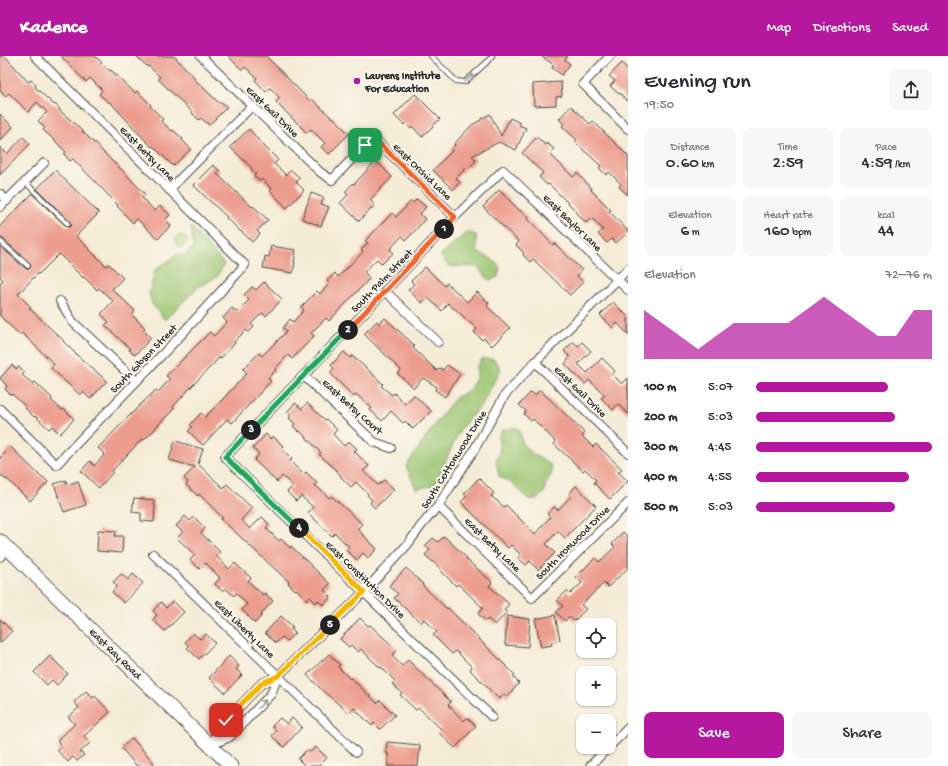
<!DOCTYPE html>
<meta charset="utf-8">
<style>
:root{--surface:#fff;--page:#f7f7f7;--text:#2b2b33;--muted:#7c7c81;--accent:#b5179e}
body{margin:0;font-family:"Gochi Hand",sans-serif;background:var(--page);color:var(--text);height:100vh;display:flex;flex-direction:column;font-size:15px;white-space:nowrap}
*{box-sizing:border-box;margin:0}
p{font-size:13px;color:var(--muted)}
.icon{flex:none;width:22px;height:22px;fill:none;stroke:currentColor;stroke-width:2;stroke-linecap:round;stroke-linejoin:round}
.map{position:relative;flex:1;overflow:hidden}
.side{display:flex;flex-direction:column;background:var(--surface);width:320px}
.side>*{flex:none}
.tools{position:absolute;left:576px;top:562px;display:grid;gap:8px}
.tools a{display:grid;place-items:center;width:40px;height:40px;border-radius:8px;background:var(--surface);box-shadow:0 1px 3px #0004;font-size:20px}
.pin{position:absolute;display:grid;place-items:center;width:34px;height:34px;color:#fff;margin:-17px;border-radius:8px;box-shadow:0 2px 6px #0006}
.km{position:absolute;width:20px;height:20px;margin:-10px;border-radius:50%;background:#222;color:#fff;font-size:11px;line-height:20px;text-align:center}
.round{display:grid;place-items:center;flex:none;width:42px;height:42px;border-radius:8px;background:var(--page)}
.headline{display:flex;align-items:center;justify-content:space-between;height:68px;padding:0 16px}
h1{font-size:22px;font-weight:600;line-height:30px}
.metrics{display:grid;grid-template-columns:repeat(3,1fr);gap:6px;height:68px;padding:4px 16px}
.metrics div{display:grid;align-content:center;border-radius:8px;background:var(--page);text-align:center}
.metrics b{font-size:17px;font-weight:600}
.metrics small{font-size:11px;font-weight:400}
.metrics p{font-size:11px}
.chart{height:112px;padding:8px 16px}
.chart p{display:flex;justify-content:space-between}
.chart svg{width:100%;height:72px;margin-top:4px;fill:var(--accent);opacity:.7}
.button{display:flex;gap:8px;margin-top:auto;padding:8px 16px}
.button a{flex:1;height:46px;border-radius:8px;background:var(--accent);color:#fff;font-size:16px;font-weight:600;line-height:46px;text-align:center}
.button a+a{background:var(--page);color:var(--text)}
ul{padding:0 16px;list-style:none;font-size:13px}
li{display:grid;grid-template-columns:64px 48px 1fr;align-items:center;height:30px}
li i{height:10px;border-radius:5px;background:var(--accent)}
header{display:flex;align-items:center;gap:24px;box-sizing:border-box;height:56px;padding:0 20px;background:var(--accent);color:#fff}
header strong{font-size:19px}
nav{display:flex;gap:22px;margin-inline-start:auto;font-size:14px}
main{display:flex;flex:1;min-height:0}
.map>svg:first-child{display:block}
.park{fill:#9bc572;stroke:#63784e}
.building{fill:#ec9d8e}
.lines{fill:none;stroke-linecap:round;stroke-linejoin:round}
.lane-casing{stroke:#494845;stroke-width:6}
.street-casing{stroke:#494845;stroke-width:10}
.primary-casing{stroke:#494845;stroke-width:15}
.lane{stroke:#fff;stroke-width:4}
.street{stroke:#fff;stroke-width:8}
.primary{stroke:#fff;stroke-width:13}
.oneway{stroke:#a0a0a0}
.split-1-casing{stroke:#fff;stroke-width:8}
.split-2-casing{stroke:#fff;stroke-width:8}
.split-3-casing{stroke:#fff;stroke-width:8}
.split-4-casing{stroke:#fff;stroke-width:8}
.split-5-casing{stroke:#fff;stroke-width:8}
.split-6-casing{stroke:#fff;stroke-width:8}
.split-1{stroke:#f0652b;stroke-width:5}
.split-2{stroke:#f0652b;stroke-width:5}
.split-3{stroke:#22a559;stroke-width:5}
.split-4{stroke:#22a559;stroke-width:5}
.split-5{stroke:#f5b400;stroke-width:5}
.split-6{stroke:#f5b400;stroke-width:5}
.poi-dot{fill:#b5179e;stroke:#fbf7ec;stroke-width:1.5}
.labels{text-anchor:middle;stroke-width:4;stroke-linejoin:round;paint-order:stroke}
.poi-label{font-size:11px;font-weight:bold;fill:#2b2b2b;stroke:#fbf7ec;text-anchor:start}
.street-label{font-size:11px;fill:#2b2b2b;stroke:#fbf7ec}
</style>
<header>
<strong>Kadence</strong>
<nav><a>Map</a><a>Directions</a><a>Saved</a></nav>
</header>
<main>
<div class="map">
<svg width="628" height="710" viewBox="0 0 628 710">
<rect width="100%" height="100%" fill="#fbf7ec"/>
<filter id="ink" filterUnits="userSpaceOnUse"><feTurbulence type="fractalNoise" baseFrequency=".025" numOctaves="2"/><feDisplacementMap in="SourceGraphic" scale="8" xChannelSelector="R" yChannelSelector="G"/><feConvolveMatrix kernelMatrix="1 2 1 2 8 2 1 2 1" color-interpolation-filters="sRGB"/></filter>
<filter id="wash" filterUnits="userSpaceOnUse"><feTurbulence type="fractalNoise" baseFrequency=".012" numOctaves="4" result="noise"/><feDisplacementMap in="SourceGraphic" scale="16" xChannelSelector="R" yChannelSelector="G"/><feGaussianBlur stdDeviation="0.9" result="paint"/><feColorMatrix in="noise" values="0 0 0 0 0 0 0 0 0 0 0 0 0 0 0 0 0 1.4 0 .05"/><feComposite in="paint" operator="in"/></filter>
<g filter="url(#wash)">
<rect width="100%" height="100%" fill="#f5ecd7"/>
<path class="park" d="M191,171L224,208L217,221L198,231L165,264L152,248L149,238L155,214L178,198L184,200L193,191Z
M467,176L476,179L477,196L492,203L500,211L498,221L489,224L477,211L449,210L440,199Z
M175 185a6 6 0 1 1 12 0a6 6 0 1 1-12 0Z
M482,303H494L501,313L481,350L460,373L435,429L416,433L406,410L441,360L456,341L468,335L477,321V310Z
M515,371L519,373C521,377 521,384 523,388C528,397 542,403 551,409L552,417L546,427L544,437L537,443H528L514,429L499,420L496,405L500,393L498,382L502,374Z"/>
<g id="blocks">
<path class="building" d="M0,0H5L28,26L31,24L36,29L35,31L54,49L55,48L60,53L59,54L74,67L94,87L95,86L100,92H99L115,108H116L145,138L142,142L155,155L160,150L170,159L165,164L171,169L158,183L137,163L133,167L117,150L118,149L73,103L70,105L64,98L66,96L51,81L43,74L45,72L38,65L47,56L37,46L28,56L9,37L6,40L0,34Z
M61,0H95L110,15L111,14L135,37L137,35L151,49L150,50L163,63L161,65L172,75L173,74L183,83L182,84L191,93L173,110L153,90L152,91L146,85L110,46L109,47L99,38L102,34L90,22L86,26Z
M136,0H174L195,22L194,23L219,47L221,46L227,51L209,69L201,62L199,64L192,57H193L158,23L160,21L149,10L148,11Z
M228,0H266L310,45L312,43L332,62L333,61L349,78L329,98L321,91L325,87L311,73L307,77L285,55V56L276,46L280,42L270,32L266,36L255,24L257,22L245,11L242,14Z
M541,0H568L565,4L570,8L562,19L552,12L554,9Z
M622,7L628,14V46L620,37L619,38L610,30L615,25L609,20Z
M561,26L562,40L556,41V49L534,50L533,28Z
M415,38L440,63L422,81L413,71L411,73L405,67L404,69L394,59Z
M571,50L590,68L593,65L628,100V139L619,131L621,128L609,116L606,119L599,112L601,110L575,86L577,84L562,70L564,68L559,63Z
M0,58L13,71L0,85Z
M490,58L501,80L510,62L520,67L519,69L526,72L516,94L499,86L472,100L476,104L470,111L468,110L456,122L460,126L453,134L433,114L452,95L451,93L455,89L454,88L472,69L481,64V63Z
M249,73L256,81L264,90L278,104L274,108L286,119L291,114L300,122L296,126L304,134L287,152L270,135L272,133L262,123L260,125L254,120L256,118L251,113L252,112L230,91Z
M23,81L30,88L0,119V91L7,98Z
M537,81L545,89L547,87L554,93L550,98L573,121L577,117L592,133L591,134L611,154L609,155L628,175V176L616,187L612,183L607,187L598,178L603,174L592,162L586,167L576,157L577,156L549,128L547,129L539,121L543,117L522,97Z
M376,105L392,121L370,144L375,149L359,165L340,147L348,139L345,136L353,127L354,128Z
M213,109L220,115L217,118L252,151L253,150L268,164L257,175L260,178L252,186L241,175V176L232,167L226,162L227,161L193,129Z
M55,114L99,157L76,180L106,210L109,208L123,222L112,233L135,255L132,259L145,272L143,274L151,282L135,299L129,294L130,293L105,269L109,266L101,258L113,245L99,232L97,234L84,221L83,222L59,198L39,218L38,217L18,238L31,251L29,252L64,285H63L79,301L107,325L90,343L83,336L80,339L67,327L51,312L54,308L22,277L20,279L0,260V227L3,224L0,221V190L26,213H29L31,210L30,207L2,182H0V170L32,138L66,170L69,171L71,169L70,166L37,133Z
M499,134L520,155V154L529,162L528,163L553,189L554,187L582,214L577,220L583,226L570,239L533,203L530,206L523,199L524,197L516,189L519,186L483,151Z
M311,137L324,142L321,148L329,151L321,170L302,163Z
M417,143L426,151L420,158L425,163L413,177L406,184L402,180L390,193L393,197L382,208L377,203L364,216L370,222L329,265L326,262L311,277L314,280L292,303L288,299L275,313L276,314L268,322L271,325L232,367L227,363L203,389L188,375L192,371L190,369L201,357L205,361L225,341L247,317L243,313L259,297L262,300L287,275L283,272L290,263L293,266L304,254L301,251L317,235L320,238L330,227L327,225L335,217L338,221L363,196L361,194L368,187L365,185L392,157L396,161L411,145L413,147Z
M271,190L296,194L294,207H295L293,217L263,212L265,200L269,201Z
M425,211L445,230L447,227L467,246L477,236L489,247L487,250L510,272L492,290L484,282L482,284L474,276L477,273L454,252H453L448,247L442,255L427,241L422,247L408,234L414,228L411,225Z
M264,226L282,243L266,260L262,257L251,268L254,271L249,276L246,274L234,286L235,287L221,302L220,301L191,331L173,351L174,353L155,372H156L144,384L142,383L112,415L113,416L99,432L81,415L90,405L94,410L105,398L98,392L136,353L156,334L158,336L170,323L166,320L210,276L214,280L227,266L223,262L232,252L237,256L249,244L244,239L252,231L256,234Z
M613,246L628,261V278L617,267L613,272L600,259Z
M385,262L415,290L413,292L437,315L440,312L443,314L447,309L460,318L445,341L435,334L437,331L423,322L414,332L398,318L401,314L364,278L377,265L379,268Z
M573,286L578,290L582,286L591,295L578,308L587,317L602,302L615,315L612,318L622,328L628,322V358L618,348L613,354L601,342L605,339L589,324L585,328L565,308L570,301L564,295Z
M344,296L350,302L352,300L366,312L383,328L381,330L392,339L394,337L405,348L414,339L431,355L413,373L405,365L403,367L391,355L382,365L370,354L372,352L356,338L354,341L330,317L334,312L331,309Z
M12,309L16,313L19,311L25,316L22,319L33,328L35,326L52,342L51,344L62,354L64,353L74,363L60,378L52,370L49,373L35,360L34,361L25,352L26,351L12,338L11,339L5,333L7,330L0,322Z
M540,334L585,377L582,380L593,391L596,388L622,413L618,416L628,425L610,443L594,427L596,424L585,413L583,415L571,404L554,388L556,386L533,363L531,365L524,358L526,355L519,349L531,336L535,339Z
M295,347L302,353L307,347L325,364L326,363L337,374L333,378L344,390L349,385L357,393L354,395L369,410L363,415L378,429L384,424L394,433L375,452L370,447L372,444L367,439L368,438L356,426L351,431L340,420L341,419L319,398L321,397L300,375L299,376L293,370L295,368L289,362L291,360L287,356Z
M266,378L270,383L273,380L284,391L282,393L292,403L290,405L304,419L306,416L317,427L315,429L329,442L331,440L345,452L362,468L357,473L377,493L368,502L363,497L357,504L346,494L349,491L335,477L332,480L308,457L313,451L301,440L296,445L287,436L293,430L282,420L277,426L254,404L259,398L253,392Z
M175,385L203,393L198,408L223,432L227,428L252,452L241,464L250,473L262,461L269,468L266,472L279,485L281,483L290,492L291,490L330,528L324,534L331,541L323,549L318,544L316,547L310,541L307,544L296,533L295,534L288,527L289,526L221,463L223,462L199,438L198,440L186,429L188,426L184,422L195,411L169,404Z
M11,391L42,422L43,421L48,426L30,445L7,423L6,424L0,418V402Z
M479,422L494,437L491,440L504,451L506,449L535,478L550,461L547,458L554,451L558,454L571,440L569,438L576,430L596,450L565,482L558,475L546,488L555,497L538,514L530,505L526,509L518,502L521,499L511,489L508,492L461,446L467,440L464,438Z
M66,424L67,429L78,425L86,449L64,456L54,428Z
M134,442L154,444V449H155L154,466L141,465V457L132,456Z
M185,460L190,465L194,461L205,472L201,477L220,496L216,500L229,513L235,507L251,522L248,525L263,539L265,537L273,545L261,558L262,559L255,567L242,554L247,548L236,537L234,540L225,532L222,535L215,528L220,522L206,507L200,513L190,504L195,499L177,482L183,476L176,470Z
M98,474L116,475L115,480H123L122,497L97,495Z
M623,476L628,481V512L608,531L604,527L581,549L586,553L574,565L569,560L565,565L556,556L563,550L557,544L567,535L570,538L582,527L576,521L595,502L599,506L615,491L612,488Z
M444,480L467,502L466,503L492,526L489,530L509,548L504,554L507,556L495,569L488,563L486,565L478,558L483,552L458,528L456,530L440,514L441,513L425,499L430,494L425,490L433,482L438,486Z
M406,512L423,528L422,529L447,553L448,552L515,619L513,621L519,627L507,641L504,638L499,643L470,614L472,611L456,595L452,598L433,579L437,576L424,563L421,567L394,542L398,538L389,530Z
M121,518L128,524L133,518L143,527L124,547L112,536L117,530L113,526Z
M173,545L184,556L165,575L153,564L157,559L153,555L161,546L166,552Z
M555,559L560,584L551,586L552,589L541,591L535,563Z
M281,560L293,571L291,573L295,577L287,585L282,581L276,587L265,577Z
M507,560L530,563L528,591L505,589Z
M360,562L368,570L370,569L397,594L392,600L402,610L408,604L451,646L448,649L464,665L467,662L476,670L455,692L438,676L441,673L419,652L416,654L400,639L402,637L392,628L395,625L381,611L380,612L361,593L358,596L351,589L349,591L340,583Z
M0,563L12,575L0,587Z
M193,577L200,583L206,578L215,587L199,603L187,592L189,590L185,586Z
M329,598L340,609L338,611L350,623L351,622L377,647L380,644L395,659L380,673L374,667L372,670L354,652L349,657L323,635L307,619Z
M50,600L68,618L57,629L52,624L47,629L34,616Z
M229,600L239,610L236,613L242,619L225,637L209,622Z
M86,635L93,642L95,640L110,656L84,680L90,687L80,696L84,699L77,705L73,701L68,706L57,694L62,690L57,685L75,668L68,661L79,652L74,646Z
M280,662L287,668L292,662L302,671L284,691L272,680L276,675L272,670Z
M132,682L154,707L150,710H137L121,692Z
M387,686L420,689L418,710H388V697H386Z
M316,691L327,702L319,710H305L298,703L307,694L310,696Z"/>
</g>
</g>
<g filter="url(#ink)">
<use href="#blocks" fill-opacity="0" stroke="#494845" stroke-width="1"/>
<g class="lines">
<g class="lane-casing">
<path id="lane" d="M431,0L456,25L465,26L486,7L492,0
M25,126L68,168
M0,185L28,210"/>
</g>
<g class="street-casing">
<path id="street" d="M201,0L320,116L332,124L365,89L376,84L455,161
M610,0L583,28L628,73
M169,134L252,50
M0,138L7,145
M0,151L44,107
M385,235L438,286
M60,245L73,266L136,325
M535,306L628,397
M304,320L374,386L391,392
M0,353L56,409L180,280L245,209L35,0
M438,450L532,542L628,447
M153,498L356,696
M0,501L8,493
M492,661L225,401L385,235L455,161L503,114L628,234
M210,689L220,671L262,627L278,620L364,536L408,488L421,470L438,450L474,394L505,339L535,306L628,213
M210,689L230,681L271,638L278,620
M609,691L628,672
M590,710L609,691"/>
</g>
<g class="primary-casing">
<path id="primary" d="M0,485L231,710"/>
</g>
<use href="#lane" class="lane"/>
<use href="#street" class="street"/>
<use href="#primary" class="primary"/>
</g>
<defs><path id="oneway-shaft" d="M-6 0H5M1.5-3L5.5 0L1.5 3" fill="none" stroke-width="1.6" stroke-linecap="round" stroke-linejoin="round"/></defs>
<g class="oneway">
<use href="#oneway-shaft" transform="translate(469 22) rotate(-40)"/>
<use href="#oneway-shaft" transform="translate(262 648) rotate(-46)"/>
</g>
</g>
<g class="lines" filter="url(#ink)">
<g class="split-1-casing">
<path id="split-1" d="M365,89L376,84L455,161L444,173"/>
</g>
<g class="split-2-casing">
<path id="split-2" d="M348,274L444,173"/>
</g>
<g class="split-3-casing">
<path id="split-3" d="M251,374L348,274"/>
</g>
<g class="split-4-casing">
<path id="split-4" d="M251,374L225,401L299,472"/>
</g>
<g class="split-5-casing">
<path id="split-5" d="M299,472L364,536L330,569"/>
</g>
<g class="split-6-casing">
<path id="split-6" d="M226,664L262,627L278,620L330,569"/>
</g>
<use href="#split-1" class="split-1"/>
<use href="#split-2" class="split-2"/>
<use href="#split-3" class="split-3"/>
<use href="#split-4" class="split-4"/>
<use href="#split-5" class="split-5"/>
<use href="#split-6" class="split-6"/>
</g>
<circle class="poi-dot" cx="357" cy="25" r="4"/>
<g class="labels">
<g class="poi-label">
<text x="365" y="23">Laurens Institute<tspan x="365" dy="13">For Education</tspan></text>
</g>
<g class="street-label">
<text transform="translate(273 55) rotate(44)" y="4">East Gail Drive</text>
<text transform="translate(148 97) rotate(45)" y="4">East Betsy Lane</text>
<text transform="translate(423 115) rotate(44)" y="4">East Orchid Lane</text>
<text transform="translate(573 166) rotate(44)" y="4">East Baylor Lane</text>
<text transform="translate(381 224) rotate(-46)" y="4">South Palm Street</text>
<text transform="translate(143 302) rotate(-46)" y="4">South Gibson Street</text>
<text transform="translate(581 335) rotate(44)" y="4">East Gail Drive</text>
<text transform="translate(353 350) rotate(42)" y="4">East Betsy Court</text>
<text transform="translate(453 403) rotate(-58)" y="4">South Cottonwood Drive</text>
<text transform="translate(572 486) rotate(-45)" y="4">South Ironwood Drive</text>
<text transform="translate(493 488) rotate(44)" y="4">East Betsy Lane</text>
<text transform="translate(366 523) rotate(44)" y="4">East Constitution Drive</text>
<text transform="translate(245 572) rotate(44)" y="4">East Liberty Lane</text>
<text transform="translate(116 597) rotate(44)" y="4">East Ray Road</text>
</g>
</g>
</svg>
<div class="tools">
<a><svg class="icon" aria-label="locate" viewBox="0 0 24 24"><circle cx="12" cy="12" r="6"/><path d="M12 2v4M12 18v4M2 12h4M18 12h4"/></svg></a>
<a>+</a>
<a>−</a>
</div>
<div class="pin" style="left:365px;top:89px;background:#1e9e55"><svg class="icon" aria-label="arrive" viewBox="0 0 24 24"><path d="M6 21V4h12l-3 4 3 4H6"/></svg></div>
<div class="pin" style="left:226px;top:664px;background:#d93025"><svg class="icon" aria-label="check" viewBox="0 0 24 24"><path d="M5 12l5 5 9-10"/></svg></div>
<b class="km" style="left:444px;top:173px">1</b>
<b class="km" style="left:348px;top:274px">2</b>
<b class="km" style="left:251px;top:374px">3</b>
<b class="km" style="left:299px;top:472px">4</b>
<b class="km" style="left:330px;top:569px">5</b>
</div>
<section class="side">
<div class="headline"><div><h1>Evening run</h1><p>19:50</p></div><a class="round"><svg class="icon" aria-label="share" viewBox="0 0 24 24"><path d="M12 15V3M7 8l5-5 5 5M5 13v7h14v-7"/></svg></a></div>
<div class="metrics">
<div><p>Distance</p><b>0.60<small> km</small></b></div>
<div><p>Time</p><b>2:59</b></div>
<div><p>Pace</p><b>4:59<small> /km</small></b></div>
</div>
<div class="metrics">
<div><p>Elevation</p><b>6<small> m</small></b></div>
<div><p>Heart rate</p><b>160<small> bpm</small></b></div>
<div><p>kcal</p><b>44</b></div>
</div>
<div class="chart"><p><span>Elevation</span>72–76 m</p>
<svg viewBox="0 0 160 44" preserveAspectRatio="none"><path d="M0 44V14L10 22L20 30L30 38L40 30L50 22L60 22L70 22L80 22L90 14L100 6L110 14L120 22L130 30L140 30L150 14L160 14V44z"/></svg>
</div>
<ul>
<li><b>100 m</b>5:07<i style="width:75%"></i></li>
<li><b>200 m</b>5:03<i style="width:79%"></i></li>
<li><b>300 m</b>4:45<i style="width:100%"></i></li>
<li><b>400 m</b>4:55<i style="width:87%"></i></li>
<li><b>500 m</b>5:03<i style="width:79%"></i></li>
</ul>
<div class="button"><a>Save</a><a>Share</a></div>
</section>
</main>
